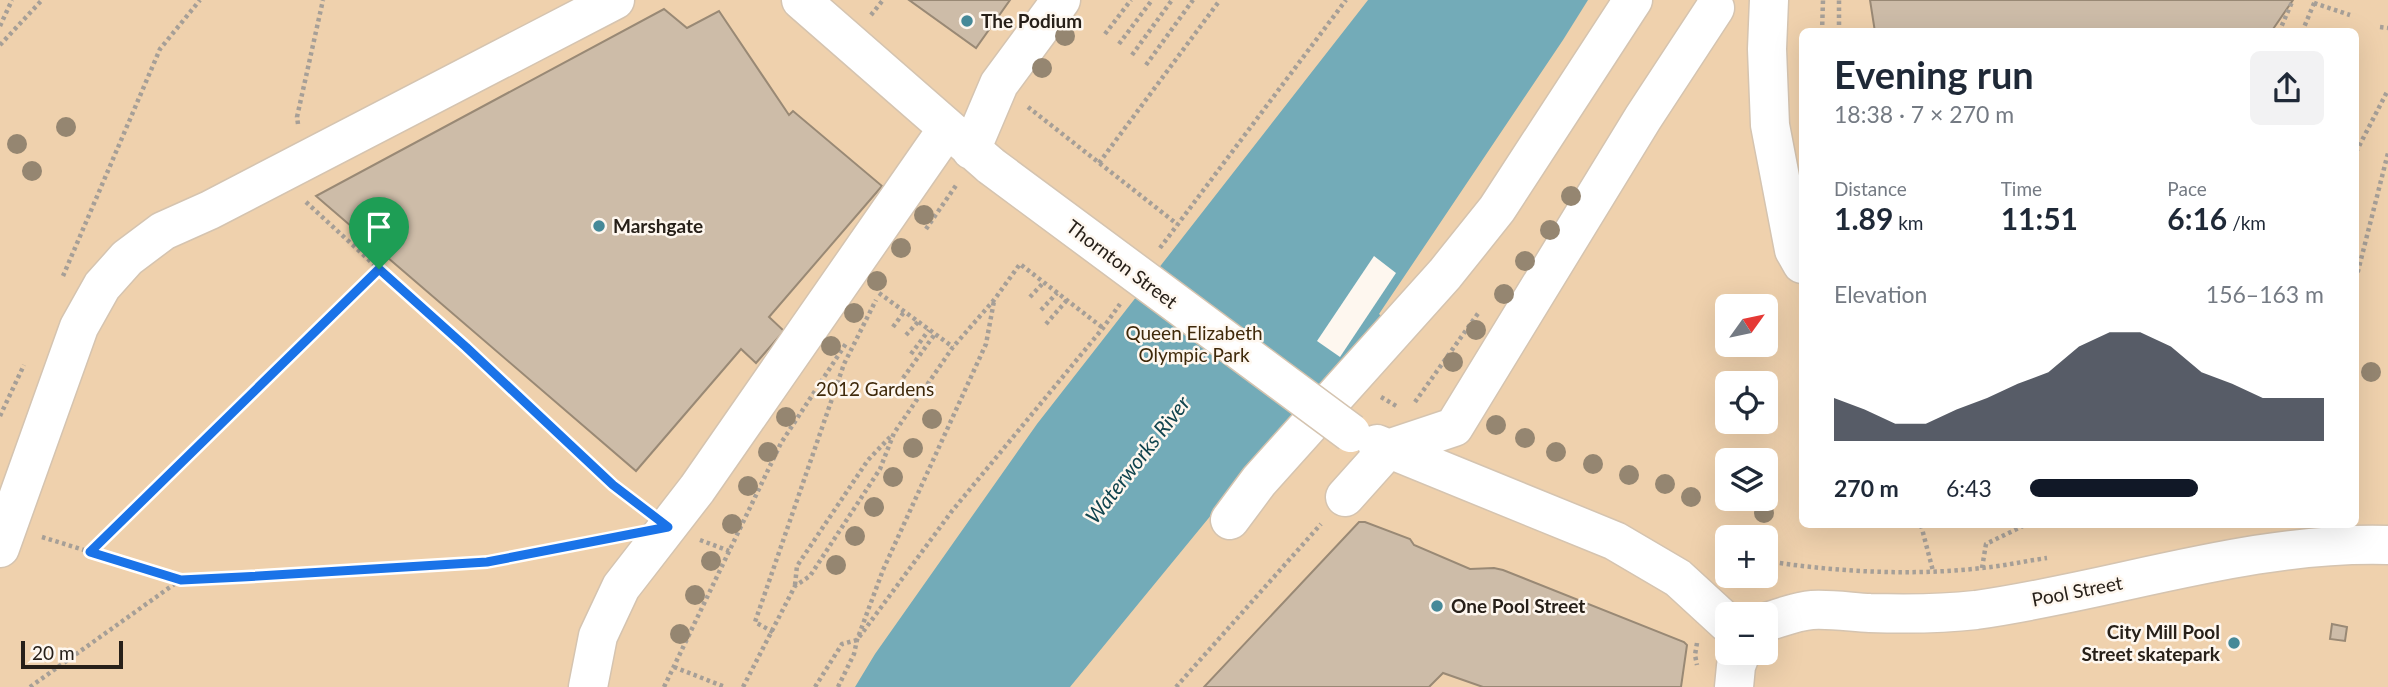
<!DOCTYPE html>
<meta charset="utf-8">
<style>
:root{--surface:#fff;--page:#f2f2f3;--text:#1f2937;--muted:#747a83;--accent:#111827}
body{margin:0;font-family:Lato,sans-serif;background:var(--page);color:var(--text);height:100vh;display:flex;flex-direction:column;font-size:26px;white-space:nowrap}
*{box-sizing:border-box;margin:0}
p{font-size:23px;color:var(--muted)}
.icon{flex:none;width:38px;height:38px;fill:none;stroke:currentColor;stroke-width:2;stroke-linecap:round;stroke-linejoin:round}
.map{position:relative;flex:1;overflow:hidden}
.panel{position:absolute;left:1799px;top:28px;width:560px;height:500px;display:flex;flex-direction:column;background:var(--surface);border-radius:10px;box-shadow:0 7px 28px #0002}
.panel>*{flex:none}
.needle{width:46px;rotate:57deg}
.fabs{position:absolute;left:1715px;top:294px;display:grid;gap:14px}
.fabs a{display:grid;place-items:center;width:63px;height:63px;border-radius:10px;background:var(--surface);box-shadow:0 7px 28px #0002;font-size:35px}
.scale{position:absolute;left:21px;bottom:18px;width:102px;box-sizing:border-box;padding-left:7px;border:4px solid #272019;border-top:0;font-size:19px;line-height:24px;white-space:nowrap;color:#272019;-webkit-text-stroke:5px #fef7ef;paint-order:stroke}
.pin{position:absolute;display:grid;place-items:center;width:60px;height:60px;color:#fff;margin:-72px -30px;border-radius:50% 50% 50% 0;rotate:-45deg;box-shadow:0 0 7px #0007}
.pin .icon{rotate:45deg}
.round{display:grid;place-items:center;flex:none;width:74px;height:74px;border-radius:10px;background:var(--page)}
.summary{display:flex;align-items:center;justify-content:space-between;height:119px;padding:0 35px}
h1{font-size:38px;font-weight:700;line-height:52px}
.metrics{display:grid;grid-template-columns:repeat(3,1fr);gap:10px;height:119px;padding:7px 35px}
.metrics div{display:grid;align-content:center}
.metrics b{font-size:30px;font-weight:700}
.metrics small{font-size:19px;font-weight:400}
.metrics p{font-size:19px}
.chart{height:196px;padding:14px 35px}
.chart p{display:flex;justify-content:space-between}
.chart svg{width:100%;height:126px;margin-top:7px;fill:var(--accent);opacity:.7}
ul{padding:0 35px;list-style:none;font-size:23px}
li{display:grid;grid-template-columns:112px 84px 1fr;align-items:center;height:52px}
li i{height:18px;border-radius:9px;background:var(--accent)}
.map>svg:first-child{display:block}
.green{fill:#efd1ad;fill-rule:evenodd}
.water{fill:#73abb8}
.pier{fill:#fef7ef}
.building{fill:#cdbca8;stroke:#998975;stroke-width:2}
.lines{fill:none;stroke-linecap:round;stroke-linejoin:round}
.minor-casing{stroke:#d5c4b0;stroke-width:41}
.path{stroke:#a69f97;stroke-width:4.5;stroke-dasharray:3.5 3.5;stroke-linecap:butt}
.minor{stroke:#fff;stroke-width:38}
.minor-bridge-casing{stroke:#d5c4b0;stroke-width:41;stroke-linecap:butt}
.minor-bridge{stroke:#fff;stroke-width:38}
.tree{fill:#958671}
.route-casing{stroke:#fff;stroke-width:14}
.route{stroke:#1a73e8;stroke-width:9}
.poi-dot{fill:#468998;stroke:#fef7ef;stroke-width:2.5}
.labels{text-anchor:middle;stroke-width:5;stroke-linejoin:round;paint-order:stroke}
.poi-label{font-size:19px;font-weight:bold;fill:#272019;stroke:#fef7ef;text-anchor:start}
.street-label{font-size:19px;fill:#272019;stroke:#fef7ef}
.park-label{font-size:19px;fill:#3f290a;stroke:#fef7ef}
.water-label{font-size:21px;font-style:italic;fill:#10444e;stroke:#fef7ef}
</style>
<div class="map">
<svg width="2388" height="687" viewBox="0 0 2388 687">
<rect width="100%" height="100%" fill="#fef7ef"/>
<path class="green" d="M0,0H2388V687H0ZM1802,32H2356V525H1802ZM1727,306H1766V345H1727ZM1727,383H1766V422H1727ZM1727,460H1766V499H1727ZM1727,537H1766V576H1727ZM1727,614H1766V653H1727Z"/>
<path class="water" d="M1368,0H1588L1563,40L1379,314L1387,321L1219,519L1212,514L1070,687H855L875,654L1037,424Z"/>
<path class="pier" d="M1374,256L1396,273L1340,357L1317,341Z"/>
<path class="building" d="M909,0H1010L976,48Z
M1870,0H2293L2271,32H1875Z
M664,9L687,28L719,11L789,115L793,111L882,186L769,317L784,331L756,363L741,349L636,471L316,196Z
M1359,522H1365L1410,539L1414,545L1470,569L1494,568L1503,570L1684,642L1687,645L1681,687H1483L1443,673L1429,687H1204Z
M2332,624L2347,627L2345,641L2330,639Z"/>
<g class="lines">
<g class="minor-casing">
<path id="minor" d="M801,0L991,166
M1769,0L1767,49L1770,125L1794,250L1802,264
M971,150L999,84L1061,0
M1377,444L1615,541L1678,578L1727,623
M1345,497L1388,449L1454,427L1643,118L1715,8
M1230,520L1259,481L1445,274L1497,209L1633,0
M0,548L79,327L102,286L127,258L163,231L210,210L615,0
M1766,622C1780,618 1797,611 1812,610C1831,609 1851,612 1870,613C1905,614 1941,614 1976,610C2113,591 2249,541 2388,545
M588,687L598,636L621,587L697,489L947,129
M1734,687L1736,666L1741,653"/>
</g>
<path class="path" d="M2314,3L2350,15
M871,15L883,0
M0,26L12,0
M2380,27L2388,28
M1822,32L1823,0
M1839,32V0
M2279,32L2292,2
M2302,32L2315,1
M1105,34L1131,0
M1119,44L1152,0
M0,45L42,0
M1132,55L1172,0
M1146,65L1193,0
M1028,107L1177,224
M298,124L297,117L323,0
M2356,152L2388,90
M1099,163L1220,0
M306,202L613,485L639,505
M926,229L957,184
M1160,248L1346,0
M63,276L160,49L200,0
M2356,279L2388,153
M879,293L953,347
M1030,297L1044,282
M1041,310L1057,293
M1046,324L1067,300
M893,327L904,312
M906,335L918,322
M911,354L929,330
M903,378L935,334
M1381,397L1398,407
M1415,402L1479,312
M0,416L24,365
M1921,525L1933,571
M1970,525H1975
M42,537L181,580L304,574L487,562L612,538
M700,540L729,551
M90,552L379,269
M1766,561C1837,572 1911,576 1982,568C2004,566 2025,561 2047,558
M1982,568L1986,544L2025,525
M795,585L797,566L868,460L891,436
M773,632L755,622L844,364L876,300
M1697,643L1695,655L1697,665
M674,667L725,687
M30,687L180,580
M664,687L781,443L847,342
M743,687L795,586L810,576L880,469L894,433L953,347L994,300L1020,264L1103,328
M815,687L842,644L857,640L952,511L1103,328L1120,304
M838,687L854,654L857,640L883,570L986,344L994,301
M1176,687L1321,524"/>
<use href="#minor" class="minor"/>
<g class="minor-bridge-casing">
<path id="minor-bridge" d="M991,166L1351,433"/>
</g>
<use href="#minor-bridge" class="minor-bridge"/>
</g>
<g class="tree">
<circle cx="1065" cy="36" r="10"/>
<circle cx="1042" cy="68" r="10"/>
<circle cx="66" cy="127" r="10"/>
<circle cx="17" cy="144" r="10"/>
<circle cx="32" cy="171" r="10"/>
<circle cx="1571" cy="196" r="10"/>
<circle cx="924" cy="215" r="10"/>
<circle cx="1550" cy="230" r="10"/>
<circle cx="901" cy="248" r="10"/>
<circle cx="1525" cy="261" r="10"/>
<circle cx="877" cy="281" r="10"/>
<circle cx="1504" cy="294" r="10"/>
<circle cx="854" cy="313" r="10"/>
<circle cx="1476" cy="330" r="10"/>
<circle cx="831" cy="346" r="10"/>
<circle cx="1453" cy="362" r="10"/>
<circle cx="2371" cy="372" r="10"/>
<circle cx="786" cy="417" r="10"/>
<circle cx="932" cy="419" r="10"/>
<circle cx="1496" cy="425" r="10"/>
<circle cx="1525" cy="438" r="10"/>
<circle cx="913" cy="448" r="10"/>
<circle cx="768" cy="452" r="10"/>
<circle cx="1556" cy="452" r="10"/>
<circle cx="1593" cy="464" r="10"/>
<circle cx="1629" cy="475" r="10"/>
<circle cx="893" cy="477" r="10"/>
<circle cx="1665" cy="484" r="10"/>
<circle cx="748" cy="486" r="10"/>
<circle cx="1691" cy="497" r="10"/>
<circle cx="874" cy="507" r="10"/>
<circle cx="1764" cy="513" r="10"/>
<circle cx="732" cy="524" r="10"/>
<circle cx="855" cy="536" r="10"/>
<circle cx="711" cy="561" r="10"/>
<circle cx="836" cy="565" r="10"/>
<circle cx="695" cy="595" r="10"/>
<circle cx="680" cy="634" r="10"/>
</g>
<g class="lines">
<g class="route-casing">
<path id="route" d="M379,269L466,347L613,485L668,527L487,562L242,577L181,580L90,552Z"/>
</g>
<use href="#route" class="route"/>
</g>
<g class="poi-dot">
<circle cx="967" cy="21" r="7"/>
<circle cx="599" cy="226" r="7"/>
<circle cx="1437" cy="606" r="7"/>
<circle cx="2234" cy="643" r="7"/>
</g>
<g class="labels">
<g class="poi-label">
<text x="981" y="28">The Podium</text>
<text x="613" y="233">Marshgate</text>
<text x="1451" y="613">One Pool Street</text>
<text x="2220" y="639" text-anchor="end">City Mill Pool<tspan x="2220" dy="22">Street skatepark</tspan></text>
</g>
<g class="street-label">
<text transform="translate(1122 264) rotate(37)" y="7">Thornton Street</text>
<text transform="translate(2077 591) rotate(-11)" y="7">Pool Street</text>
</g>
<g class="park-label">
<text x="1194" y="340">Queen Elizabeth<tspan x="1194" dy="22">Olympic Park</tspan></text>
<text x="875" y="396">2012 Gardens</text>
</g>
<g class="water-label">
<text transform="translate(1138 460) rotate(-52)" y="7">Waterworks River</text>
</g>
</g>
</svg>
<div class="fabs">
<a><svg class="needle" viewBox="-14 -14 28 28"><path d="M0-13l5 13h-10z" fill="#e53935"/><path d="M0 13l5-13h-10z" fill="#747a83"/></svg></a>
<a><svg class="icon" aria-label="locate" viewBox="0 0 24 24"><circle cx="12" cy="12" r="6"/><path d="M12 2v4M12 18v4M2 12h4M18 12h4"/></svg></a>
<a><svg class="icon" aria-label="layers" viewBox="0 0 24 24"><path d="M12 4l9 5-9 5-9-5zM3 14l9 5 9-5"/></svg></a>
<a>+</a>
<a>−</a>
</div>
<div class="scale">20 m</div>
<div class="pin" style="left:379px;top:269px;background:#1e9e55"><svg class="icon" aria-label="arrive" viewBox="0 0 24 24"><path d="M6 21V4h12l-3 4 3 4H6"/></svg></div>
<section class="panel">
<div class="summary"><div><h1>Evening run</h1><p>18:38 · 7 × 270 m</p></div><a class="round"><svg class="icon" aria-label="share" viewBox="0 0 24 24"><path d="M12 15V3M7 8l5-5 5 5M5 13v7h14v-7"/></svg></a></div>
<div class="metrics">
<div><p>Distance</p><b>1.89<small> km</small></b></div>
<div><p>Time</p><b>11:51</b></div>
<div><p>Pace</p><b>6:16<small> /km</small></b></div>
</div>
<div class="chart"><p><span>Elevation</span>156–163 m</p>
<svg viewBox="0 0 160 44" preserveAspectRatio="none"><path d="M0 44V29L10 33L20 38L30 38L40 33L50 29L60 24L70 20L80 11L90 6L100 6L110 11L120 20L130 24L140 29L150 29L160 29V44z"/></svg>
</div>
<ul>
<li><b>270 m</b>6:43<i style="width:57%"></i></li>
</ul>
</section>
</div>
